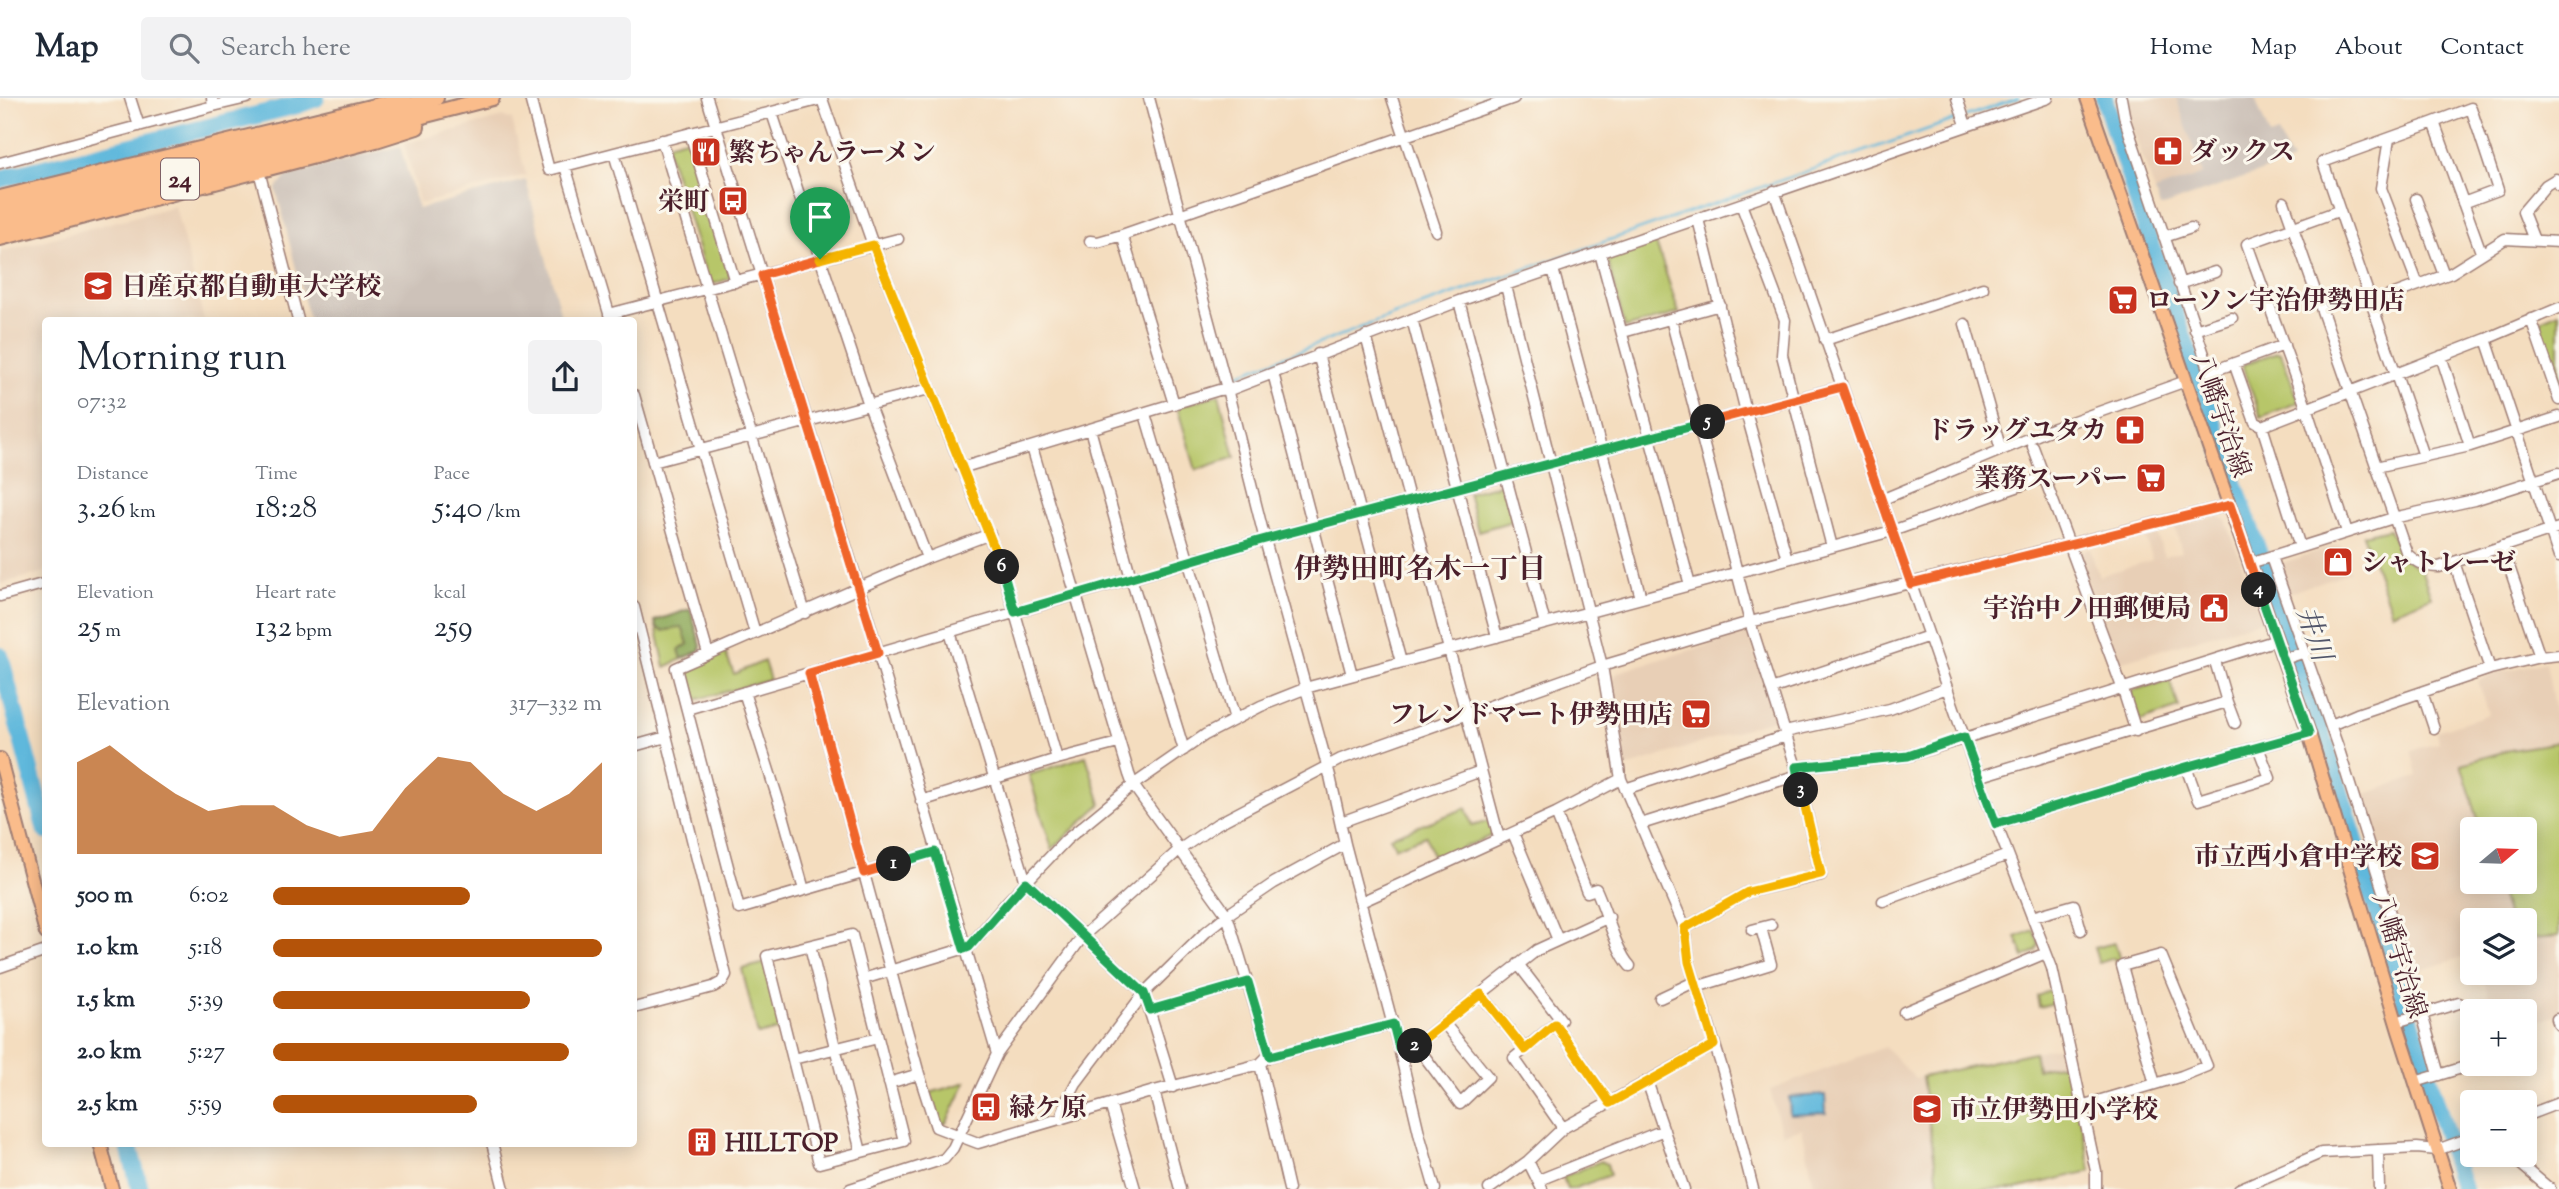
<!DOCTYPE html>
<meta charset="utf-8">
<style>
:root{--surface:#fff;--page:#f2f2f3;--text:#1f2937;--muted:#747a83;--line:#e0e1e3;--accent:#b45309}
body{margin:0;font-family:"Sorts Mill Goudy","Noto Serif JP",serif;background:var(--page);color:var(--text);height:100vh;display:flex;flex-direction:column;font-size:26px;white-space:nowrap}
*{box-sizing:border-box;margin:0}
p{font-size:23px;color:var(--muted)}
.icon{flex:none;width:38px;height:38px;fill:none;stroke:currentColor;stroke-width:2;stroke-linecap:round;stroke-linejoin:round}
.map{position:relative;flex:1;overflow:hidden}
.side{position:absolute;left:42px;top:219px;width:595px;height:830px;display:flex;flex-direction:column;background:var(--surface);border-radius:7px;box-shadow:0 4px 18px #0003}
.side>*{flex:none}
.needle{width:46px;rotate:71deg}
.controls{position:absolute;left:2460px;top:719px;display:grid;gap:14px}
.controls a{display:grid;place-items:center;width:77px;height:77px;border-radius:7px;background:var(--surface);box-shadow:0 4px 18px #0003;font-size:35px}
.pin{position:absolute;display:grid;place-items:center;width:60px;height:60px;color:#fff;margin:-72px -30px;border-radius:50% 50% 50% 0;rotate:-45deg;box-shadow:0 0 7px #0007}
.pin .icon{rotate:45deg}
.km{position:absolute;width:35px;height:35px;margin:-18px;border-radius:50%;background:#222;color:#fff;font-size:19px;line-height:35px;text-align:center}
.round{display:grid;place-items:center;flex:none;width:74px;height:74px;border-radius:7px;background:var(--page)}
.headline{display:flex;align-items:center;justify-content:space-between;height:119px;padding:0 35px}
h1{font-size:38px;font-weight:600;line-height:52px}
.figures{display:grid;grid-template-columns:repeat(3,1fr);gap:10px;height:119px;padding:7px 35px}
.figures div{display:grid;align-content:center}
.figures b{font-size:30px;font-weight:600}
.figures small{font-size:19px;font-weight:400}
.figures p{font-size:19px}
.chart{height:196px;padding:14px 35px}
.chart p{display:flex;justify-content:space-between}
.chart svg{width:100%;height:126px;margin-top:7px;fill:var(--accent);opacity:.7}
ul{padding:0 35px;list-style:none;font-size:23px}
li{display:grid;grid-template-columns:112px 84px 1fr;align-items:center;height:52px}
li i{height:18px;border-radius:9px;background:var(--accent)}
header{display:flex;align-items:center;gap:42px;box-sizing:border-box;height:98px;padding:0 35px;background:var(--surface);border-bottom:2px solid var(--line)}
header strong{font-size:33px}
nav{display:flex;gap:38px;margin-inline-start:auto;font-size:24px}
.search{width:490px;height:63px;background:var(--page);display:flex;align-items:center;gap:18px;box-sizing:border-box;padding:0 24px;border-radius:7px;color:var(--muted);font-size:26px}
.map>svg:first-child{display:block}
.built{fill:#e8cfb6;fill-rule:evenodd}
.industrial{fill:#cdc2b9}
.green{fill:#b7c669;stroke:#80724a;stroke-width:2}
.forest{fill:#91ab5d;stroke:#6e6544;stroke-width:2}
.water{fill:#5fb8dc;stroke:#546c84;stroke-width:2}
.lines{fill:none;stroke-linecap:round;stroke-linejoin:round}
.stream{stroke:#5fb8dc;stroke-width:2.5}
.river{stroke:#5fb8dc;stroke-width:18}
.minor-casing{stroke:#9f7e75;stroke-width:13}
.major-casing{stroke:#9f7e75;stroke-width:16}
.highway-casing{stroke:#9f7e75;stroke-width:18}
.minor{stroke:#fff;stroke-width:10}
.major{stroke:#fabc8b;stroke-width:12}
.highway{stroke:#fabc8b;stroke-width:14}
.split-1-casing{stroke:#fff;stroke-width:14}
.split-2-casing{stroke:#fff;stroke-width:14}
.split-3-casing{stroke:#fff;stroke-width:14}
.split-4-casing{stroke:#fff;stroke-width:14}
.split-5-casing{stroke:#fff;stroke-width:14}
.split-6-casing{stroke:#fff;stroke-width:14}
.split-7-casing{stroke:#fff;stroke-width:14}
.split-1{stroke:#f0652b;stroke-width:9}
.split-2{stroke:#22a559;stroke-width:9}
.split-3{stroke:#f5b400;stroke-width:9}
.split-4{stroke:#22a559;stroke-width:9}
.split-5{stroke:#f0652b;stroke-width:9}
.split-6{stroke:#22a559;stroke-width:9}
.split-7{stroke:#f5b400;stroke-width:9}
.labels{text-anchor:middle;stroke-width:6;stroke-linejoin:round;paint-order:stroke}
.shield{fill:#fbf7ec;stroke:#7f6065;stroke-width:2}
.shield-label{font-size:24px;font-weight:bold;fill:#4a1f2b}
.poi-label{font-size:26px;font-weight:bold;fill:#4a1f2b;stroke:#fbf7ec;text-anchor:start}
.street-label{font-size:26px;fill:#4a1f2b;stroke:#fbf7ec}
.neighbourhood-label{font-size:28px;font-weight:bold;fill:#4a1f2b;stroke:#fbf7ec}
.water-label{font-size:28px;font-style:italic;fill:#515569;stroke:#fbf7ec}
</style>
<header>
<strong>Map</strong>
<div class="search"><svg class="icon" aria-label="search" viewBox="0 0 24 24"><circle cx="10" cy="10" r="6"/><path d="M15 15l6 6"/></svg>Search here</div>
<nav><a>Home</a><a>Map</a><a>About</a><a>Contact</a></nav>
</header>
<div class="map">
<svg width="2559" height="1091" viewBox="0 0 2559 1091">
<rect width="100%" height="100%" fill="#fbf7ec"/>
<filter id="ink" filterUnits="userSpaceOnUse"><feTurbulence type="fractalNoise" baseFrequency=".0143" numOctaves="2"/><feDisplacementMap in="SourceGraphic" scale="14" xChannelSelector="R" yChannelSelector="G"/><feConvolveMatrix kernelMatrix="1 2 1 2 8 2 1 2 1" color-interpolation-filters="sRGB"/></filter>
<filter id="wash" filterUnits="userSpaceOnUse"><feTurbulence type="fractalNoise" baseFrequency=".00686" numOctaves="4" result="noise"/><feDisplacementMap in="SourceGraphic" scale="28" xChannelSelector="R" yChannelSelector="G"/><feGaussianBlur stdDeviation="1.57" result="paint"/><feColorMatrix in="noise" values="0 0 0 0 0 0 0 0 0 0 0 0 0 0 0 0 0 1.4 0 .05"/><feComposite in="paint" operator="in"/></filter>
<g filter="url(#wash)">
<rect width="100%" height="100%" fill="#f4ddbf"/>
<path class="built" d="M2125,0H2176L2203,76L2155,93L2132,30Z
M503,19L512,22L526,77L420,106L404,46Z
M175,108L204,222H46L45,474L0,486V154Z
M2219,418L2226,422L2262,522L2116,565L2079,460L2083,453L2090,451L2099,478L2152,462L2145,438L2156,434L2164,458L2182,454L2175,429Z
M2340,446L2350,474L2288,495L2279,466Z
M1745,536L1750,540L1776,620L1625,670L1613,581L1618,574Z
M2546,564L2559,640V917L2525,927V914L2493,913L2482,875H2525V822H2473V856L2412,875L2360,698L2417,678L2411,652L2439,645L2437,633L2489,616L2478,583L2494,575ZM2473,732H2525V784H2473Z
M2066,947L2091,1073L2015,1091H1815L1802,1030L1782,1036L1770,992L1885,949L1915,980Z"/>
<path class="industrial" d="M2176,0H2255L2270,39L2278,36L2292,63L2160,109L2155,93L2203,76Z
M400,48L418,111L526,82L562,222H309L276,91L287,78Z"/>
<path class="green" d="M689,40L731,180L713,186L708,183L667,50L670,45Z
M1654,139L1679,215L1625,230L1606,155Z
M2559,214V293C2553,276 2535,238 2542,221Z
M2277,254L2281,255L2299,304L2261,319L2242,267Z
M1219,296L1235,359L1196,372L1177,309Z
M1503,386L1513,423L1478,433L1468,395Z
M2389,431C2397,449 2402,463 2421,471L2431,499L2392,515L2363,437Z
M690,511L701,548L699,553L665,569L655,523Z
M725,554L734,576L764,563L770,582L691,603L682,577L685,571Z
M2170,582L2179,610L2140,623L2130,593Z
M2559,644V838L2531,840L2525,836V822H2509L2497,784H2525V732L2481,731L2461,666L2510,652Z
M1086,658L1101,706L1052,751L1029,677Z
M1466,710L1472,728L1489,723L1493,737L1434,762L1426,738L1395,749L1390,739Z
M2034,832L2039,847L2036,853L2024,859L2016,839Z
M2115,845L2120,863L2115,864L2114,860L2099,865L2094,850Z
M766,865L781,931L758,937L742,871Z
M2054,891L2057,904L2039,909L2037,898Z
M2034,954L2037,971L2070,965L2091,1073L2015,1091H1939L1922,979Z
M966,984L948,1022L943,1028L940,1027L930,995Z
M1601,1063L1607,1066L1610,1077L1573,1091H1567L1563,1079Z"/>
<path class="forest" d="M690,511L701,548L699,553L682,561L679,552L688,546L682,529L663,533L657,530L655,523Z"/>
<path class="water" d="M1825,997L1826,1015L1790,1017L1789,999Z"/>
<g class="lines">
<path class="stream" d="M1966,18L2019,0
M1234,278L1394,217L1960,20"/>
<path class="river" d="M2104,0L2158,167L2323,639L2463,1091
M0,81L297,7L316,0
M0,558L46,733
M128,1045L140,1091"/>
</g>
</g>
<g filter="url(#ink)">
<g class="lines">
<g class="minor-casing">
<path id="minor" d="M130,0L139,28
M530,0L549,72L822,1L873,147L1002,470L1057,661
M707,0L859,490L997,956
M1149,0L1227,291L1265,442L1330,678L1345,746L1399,950L1420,1039L1435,1091
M1392,0L1436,133
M1957,0L1966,27
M2121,0L2125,22L2210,274L2284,247
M213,8L247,0
M772,15L869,307L927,460
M2434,24L2471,10L2498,92L2463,105
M690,35L735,184
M2389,41L2381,90L2418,187
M662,42L805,515
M614,55L755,535
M0,65L213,8L212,0
M565,68L611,222
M259,73L298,222
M1774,93L1978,679L2052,870L2096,1073V1091
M2416,101L2444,177
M2284,104L2407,456C2417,465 2425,469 2439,469L2559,430
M1741,106L1785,222L1782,257L1832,449
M2338,113L2247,146L2306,309L2347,434
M1698,121L1746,314L1787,461
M2164,139L2191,130
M2534,142L2523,114L2546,87L2556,81L2559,87
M1090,143L1098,144L1122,137
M1600,155L1690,487
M1553,171L1641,500
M2179,186L2215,174
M1506,188L1602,568L1621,681L1685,830L1689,864L1723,973L1753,1091
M1459,203L1545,526
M2370,205L2451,175L2505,141L2559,144
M609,216L898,141
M1412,221L1497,539
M1671,221L1750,524L1796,669L1821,777L1748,794L1685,830
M2531,221L2559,302
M1965,226L2001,352
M2195,232L2232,220
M1623,234L1720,207
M1366,238L1499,740
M2486,241L2559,210
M1825,242L1983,190
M1318,256L1401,564
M2441,258L2470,348
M2234,265L2255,324L2262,328
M1273,275L1352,577
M634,297L708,556
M1174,306L1122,137L1514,0
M1145,316L1235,621
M1090,331L1131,480L1184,652
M1032,349L1129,676L1133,687L1227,817L1270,958
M2033,349L2122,589L2136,633
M2424,358L2323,64L2434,24L2481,154
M653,364L929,291
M2376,369L2470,348L2559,319
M961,370L1219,292L1232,291L1459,203L2048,0
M1881,402L2054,330L2186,283
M2502,448L2540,559
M2300,449L2262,328L2486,241L2559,459
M2271,459L2339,652L2403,857
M2454,464L2490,571L2540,559L2559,557
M2250,465L2393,420L2474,402L2559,375
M0,498L46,485
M634,509L726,877L722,884L713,889L634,910
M950,534L1026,784L1144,895L1173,989
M2284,561L2305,554
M809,575L919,976L936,1029L978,1045L1154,993L1260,966L1267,959L1393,926
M1771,591L1929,538
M744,594L783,717L804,792
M2422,594L2434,630
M2227,604L2235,625
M687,611L1258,443L1841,289
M2331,627L2357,616L2490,571
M1785,634L1890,611L1947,590
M634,648L666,639
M1796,669L1908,658L2277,542
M2186,669L2198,702L2270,680L2258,649
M1978,679L2227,604L2215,563
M1625,691L1786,638
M921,703L1057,661L1118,645
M1556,715L1587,794L1596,791C1606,812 1616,853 1630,868
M1341,724L1481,673
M1641,726L1798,677
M1996,726L2186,669L2309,635
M1513,735L1558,842
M935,754L739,811L676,570L927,460L990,436
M1883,803L2008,757
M1361,804L1556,715L1621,681
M2032,819L2074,807L2081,832
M1752,832L1771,827
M852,837L904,1043L819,1065L767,858Z
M810,848L861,1054
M1518,866L1561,922L1555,926
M0,869L46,853
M863,881L969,849L1008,803L1066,742L1133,687L1205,637L1261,608L1309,589L1892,433L2045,379
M1696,889L1771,866L1761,830
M1481,896L1525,952
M1660,900L1694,884
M1150,912L1248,884
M1904,914L2046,855
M2422,916L2439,977
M2557,921L2559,927
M2396,924L2459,905
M1416,947L1460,1006L1488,979L1444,925
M1399,950H1412L1537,852L1609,819
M793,961L878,940
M1260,966L1289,1091
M1647,983L1684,1091
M2415,984L2475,966
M889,985L919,976
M1154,993L1180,1091
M1110,1006L1135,1091
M2081,1008L2182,978L2207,968L2161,857L2122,868L2155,986
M2525,1018L2559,1005
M1061,1021L1066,1004L1076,985L1144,895L1206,834L1227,817L1274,785L1345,746
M1563,1030L1514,960L1555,926L1610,1005
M492,1045L504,1091
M2378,1052L2379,1091
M2510,1057L2550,1091
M1528,1063L1542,1091
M1539,1082L1664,1032
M850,1091L944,1061L953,1050L997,956L1083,838L1179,752L1217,726L1341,661L1602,568L1750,524L2230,407
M1489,1091L1528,1063L1563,1030L1714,947
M2239,1091L2321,1055L2417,1050L2437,1052L2473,1039"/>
</g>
<g class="major-casing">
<path id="major" d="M2087,0L2309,635L2399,933L2450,1091
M0,661L46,835
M100,1045L112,1091"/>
</g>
<g class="highway-casing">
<path id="highway" d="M0,100L403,1
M0,114L436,0
M0,127L492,0
M0,140L376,42L417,29"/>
</g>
<use href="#minor" class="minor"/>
<use href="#major" class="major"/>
<use href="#highway" class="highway"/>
</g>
</g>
<g class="lines" filter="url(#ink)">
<g class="split-1-casing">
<path id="split-1" d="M820,161L762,177L878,555L809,575L864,775L894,766"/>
</g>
<g class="split-2-casing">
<path id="split-2" d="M894,766L935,754L964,851L969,849L1026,784L1144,895L1150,912L1248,884L1270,958L1393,926L1399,950H1412L1415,948"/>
</g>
<g class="split-3-casing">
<path id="split-3" d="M1415,948L1481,896L1525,952L1555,926L1610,1005L1714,947L1689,864L1685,830L1748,794L1821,776L1801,692"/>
</g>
<g class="split-4-casing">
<path id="split-4" d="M1801,692L1796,669L1908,658L1964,639L1996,726L2186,669L2309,635L2259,492"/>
</g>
<g class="split-5-casing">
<path id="split-5" d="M1708,324L1842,289L1911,486L2230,407L2259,492"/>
</g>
<g class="split-6-casing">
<path id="split-6" d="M1002,469L1015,514L1258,443L1708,324"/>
</g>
<g class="split-7-casing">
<path id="split-7" d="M820,161L873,147L1002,469"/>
</g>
<use href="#split-1" class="split-1"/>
<use href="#split-2" class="split-2"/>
<use href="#split-3" class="split-3"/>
<use href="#split-4" class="split-4"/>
<use href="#split-5" class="split-5"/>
<use href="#split-6" class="split-6"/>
<use href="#split-7" class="split-7"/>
</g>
<defs>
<g id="pharmacy-square" transform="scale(1.575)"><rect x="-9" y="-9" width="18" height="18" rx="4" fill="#c8321e" stroke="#fbf7ec"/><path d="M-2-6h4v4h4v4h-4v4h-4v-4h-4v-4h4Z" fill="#fff"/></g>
<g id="restaurant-square" transform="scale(1.575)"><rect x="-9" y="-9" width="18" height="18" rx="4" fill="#c8321e" stroke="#fbf7ec"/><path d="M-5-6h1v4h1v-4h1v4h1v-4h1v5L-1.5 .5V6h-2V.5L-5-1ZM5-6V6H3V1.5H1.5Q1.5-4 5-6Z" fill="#fff"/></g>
<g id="bus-square" transform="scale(1.575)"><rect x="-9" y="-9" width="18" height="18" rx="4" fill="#c8321e" stroke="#fbf7ec"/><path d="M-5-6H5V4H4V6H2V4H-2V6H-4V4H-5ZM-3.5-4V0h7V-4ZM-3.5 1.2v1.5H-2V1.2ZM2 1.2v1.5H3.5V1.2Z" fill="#fff"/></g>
<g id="university-square" transform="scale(1.575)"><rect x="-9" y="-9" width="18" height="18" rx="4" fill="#c8321e" stroke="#fbf7ec"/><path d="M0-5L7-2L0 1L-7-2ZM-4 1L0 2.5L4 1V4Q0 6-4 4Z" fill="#fff"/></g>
<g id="supermarket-square" transform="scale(1.575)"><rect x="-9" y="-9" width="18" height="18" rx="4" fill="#c8321e" stroke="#fbf7ec"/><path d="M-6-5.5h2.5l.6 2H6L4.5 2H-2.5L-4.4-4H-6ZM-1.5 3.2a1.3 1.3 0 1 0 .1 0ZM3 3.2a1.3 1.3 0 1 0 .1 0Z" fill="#fff"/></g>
<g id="shop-square" transform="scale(1.575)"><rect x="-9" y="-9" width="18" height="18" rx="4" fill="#c8321e" stroke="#fbf7ec"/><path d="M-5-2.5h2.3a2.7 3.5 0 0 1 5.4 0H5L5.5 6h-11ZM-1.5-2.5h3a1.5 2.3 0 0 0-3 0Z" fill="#fff"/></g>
<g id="civic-square" transform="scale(1.575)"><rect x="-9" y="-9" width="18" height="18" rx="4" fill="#c8321e" stroke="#fbf7ec"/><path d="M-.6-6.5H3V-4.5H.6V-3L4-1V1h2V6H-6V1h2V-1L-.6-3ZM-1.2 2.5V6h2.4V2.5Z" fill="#fff"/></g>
<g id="school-square" transform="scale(1.575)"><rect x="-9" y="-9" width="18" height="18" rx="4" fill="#c8321e" stroke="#fbf7ec"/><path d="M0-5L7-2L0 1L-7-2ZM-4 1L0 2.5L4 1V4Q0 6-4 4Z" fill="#fff"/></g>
<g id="building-square" transform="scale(1.575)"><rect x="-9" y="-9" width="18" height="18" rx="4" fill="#c8321e" stroke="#fbf7ec"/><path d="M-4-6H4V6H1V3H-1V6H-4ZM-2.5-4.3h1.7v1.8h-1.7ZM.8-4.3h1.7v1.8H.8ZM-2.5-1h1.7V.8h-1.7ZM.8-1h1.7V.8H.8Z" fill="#fff"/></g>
</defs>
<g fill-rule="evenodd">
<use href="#pharmacy-square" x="2168" y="53"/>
<use href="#restaurant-square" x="706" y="54"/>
<use href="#bus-square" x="733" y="103"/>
<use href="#university-square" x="98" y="188"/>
<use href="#supermarket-square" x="2123" y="202"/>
<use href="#pharmacy-square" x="2130" y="332"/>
<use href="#supermarket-square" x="2151" y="380"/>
<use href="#shop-square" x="2338" y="464"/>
<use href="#civic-square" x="2214" y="510"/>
<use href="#supermarket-square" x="1696" y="616"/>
<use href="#school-square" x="2425" y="758"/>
<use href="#bus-square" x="986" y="1009"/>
<use href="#school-square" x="1927" y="1011"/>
<use href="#building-square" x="702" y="1044"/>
</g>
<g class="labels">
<rect class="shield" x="161" y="60.5" width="38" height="41" rx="5"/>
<g class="shield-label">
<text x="180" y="89">24</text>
</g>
<g class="poi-label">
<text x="2191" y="62">ダックス</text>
<text x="729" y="63">繁ちゃんラーメン</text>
<text x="710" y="112" text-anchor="end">栄町</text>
<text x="121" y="197">日産京都自動車大学校</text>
<text x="2146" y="211">ローソン宇治伊勢田店</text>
<text x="2107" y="341" text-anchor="end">ドラッグユタカ</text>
<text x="2128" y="389" text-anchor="end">業務スーパー</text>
<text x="2361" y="473">シャトレーゼ</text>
<text x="2191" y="519" text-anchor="end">宇治中ノ田郵便局</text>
<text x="1673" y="625" text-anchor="end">フレンドマート伊勢田店</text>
<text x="2402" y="767" text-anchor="end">市立西小倉中学校</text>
<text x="1009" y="1018">緑ケ原</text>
<text x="1950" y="1020">市立伊勢田小学校</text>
<text x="725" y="1053">HILLTOP</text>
</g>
<g class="street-label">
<text transform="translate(2222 317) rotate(71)" y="9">八幡宇治線</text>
<text transform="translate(2400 857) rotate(73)" y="9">八幡宇治線</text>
</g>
<g class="neighbourhood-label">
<text x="1420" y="480">伊勢田町名木一丁目</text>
</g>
<g class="water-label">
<text transform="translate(2315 535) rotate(71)" y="10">井川</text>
</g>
</g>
</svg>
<div class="controls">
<a><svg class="needle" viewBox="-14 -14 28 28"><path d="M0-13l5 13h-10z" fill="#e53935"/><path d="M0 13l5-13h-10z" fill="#747a83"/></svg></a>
<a><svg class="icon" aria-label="layers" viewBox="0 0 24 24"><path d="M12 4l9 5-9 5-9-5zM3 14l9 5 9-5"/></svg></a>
<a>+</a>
<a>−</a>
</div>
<div class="pin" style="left:820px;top:161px;background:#1e9e55"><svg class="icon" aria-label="arrive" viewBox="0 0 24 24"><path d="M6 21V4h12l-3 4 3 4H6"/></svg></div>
<b class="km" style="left:894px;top:766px">1</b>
<b class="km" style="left:1415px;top:948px">2</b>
<b class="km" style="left:1801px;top:692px">3</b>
<b class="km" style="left:2259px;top:492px">4</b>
<b class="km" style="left:1708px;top:324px">5</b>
<b class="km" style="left:1002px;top:469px">6</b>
<section class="side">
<div class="headline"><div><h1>Morning run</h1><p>07:32</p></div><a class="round"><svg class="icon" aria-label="share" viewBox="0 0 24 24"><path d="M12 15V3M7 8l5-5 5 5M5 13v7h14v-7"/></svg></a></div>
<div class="figures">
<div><p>Distance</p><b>3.26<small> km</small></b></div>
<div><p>Time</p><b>18:28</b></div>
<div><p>Pace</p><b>5:40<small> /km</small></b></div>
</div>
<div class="figures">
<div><p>Elevation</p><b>25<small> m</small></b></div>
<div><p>Heart rate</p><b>132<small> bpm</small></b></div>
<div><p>kcal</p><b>259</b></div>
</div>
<div class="chart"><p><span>Elevation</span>317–332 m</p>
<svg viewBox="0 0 160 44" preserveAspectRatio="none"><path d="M0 44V12L10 6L20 15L30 23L40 29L50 27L60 27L70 34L80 38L90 36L100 21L110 10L120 12L130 23L140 29L150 23L160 12V44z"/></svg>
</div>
<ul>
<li><b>500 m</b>6:02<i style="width:60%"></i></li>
<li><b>1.0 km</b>5:18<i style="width:100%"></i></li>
<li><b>1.5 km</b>5:39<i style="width:78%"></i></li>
<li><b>2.0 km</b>5:27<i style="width:90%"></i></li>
<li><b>2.5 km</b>5:59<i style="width:62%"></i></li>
</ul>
</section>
</div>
